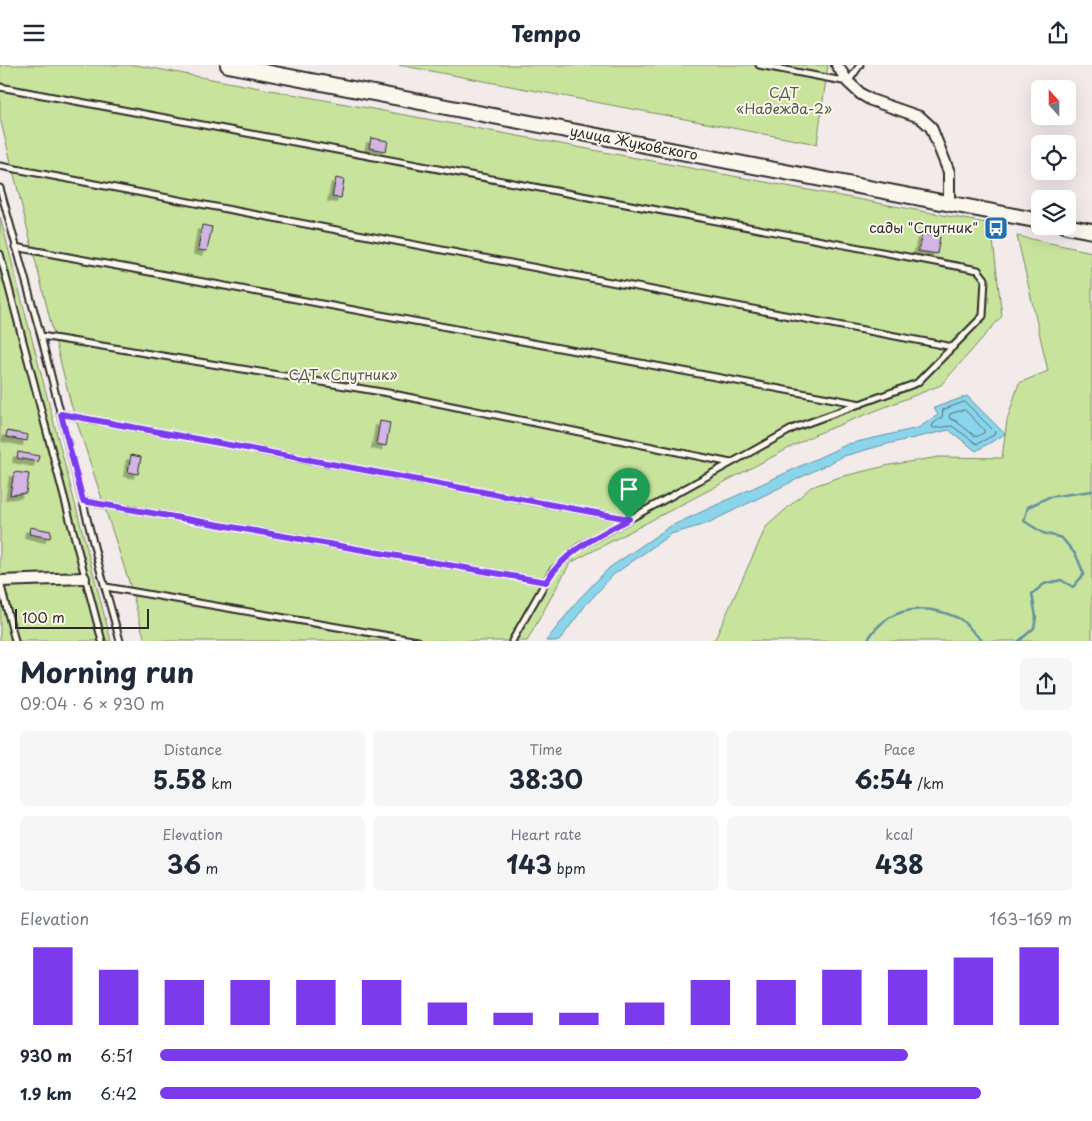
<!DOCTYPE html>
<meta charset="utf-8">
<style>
:root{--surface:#fff;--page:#f6f6f7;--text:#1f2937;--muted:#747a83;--accent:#7c3aed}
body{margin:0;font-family:"Playpen Sans",sans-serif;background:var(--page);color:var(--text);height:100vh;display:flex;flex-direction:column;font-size:19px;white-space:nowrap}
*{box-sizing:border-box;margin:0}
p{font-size:16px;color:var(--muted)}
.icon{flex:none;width:28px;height:28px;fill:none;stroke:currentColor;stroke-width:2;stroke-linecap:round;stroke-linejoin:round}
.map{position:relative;height:576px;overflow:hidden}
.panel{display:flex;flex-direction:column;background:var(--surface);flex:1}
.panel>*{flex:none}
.needle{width:32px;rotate:339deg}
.buttons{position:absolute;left:1031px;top:15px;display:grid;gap:10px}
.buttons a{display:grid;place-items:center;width:45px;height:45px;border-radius:8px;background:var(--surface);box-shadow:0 5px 20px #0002;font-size:25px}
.scale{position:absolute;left:15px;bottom:12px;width:134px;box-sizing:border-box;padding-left:5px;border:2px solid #2b2b2b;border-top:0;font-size:14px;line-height:18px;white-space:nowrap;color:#2b2b2b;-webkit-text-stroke:4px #fbf7ec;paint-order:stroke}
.pin{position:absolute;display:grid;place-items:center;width:42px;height:42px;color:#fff;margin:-51px -21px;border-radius:50% 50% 50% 0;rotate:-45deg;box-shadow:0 0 5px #0007}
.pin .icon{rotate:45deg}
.round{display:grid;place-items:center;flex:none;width:52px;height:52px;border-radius:8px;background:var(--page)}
.summary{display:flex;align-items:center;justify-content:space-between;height:85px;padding:0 20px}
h1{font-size:28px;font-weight:700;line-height:38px}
.metrics{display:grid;grid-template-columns:repeat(3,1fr);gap:8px;height:85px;padding:5px 20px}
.metrics div{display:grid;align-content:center;border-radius:8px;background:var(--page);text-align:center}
.metrics b{font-size:25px;font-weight:700}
.metrics small{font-size:14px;font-weight:400}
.metrics p{font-size:14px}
.chart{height:140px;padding:10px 20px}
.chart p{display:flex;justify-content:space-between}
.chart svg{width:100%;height:90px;margin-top:5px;stroke:var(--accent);stroke-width:6}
ul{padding:0 20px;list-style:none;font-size:16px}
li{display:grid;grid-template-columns:80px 60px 1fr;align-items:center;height:38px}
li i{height:12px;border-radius:6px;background:var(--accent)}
header{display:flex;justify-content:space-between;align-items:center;height:65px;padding:0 20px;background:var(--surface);font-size:22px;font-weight:700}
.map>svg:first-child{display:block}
.green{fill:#c8e49c;stroke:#7a8864}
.water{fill:#8ad5eb;stroke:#64919e}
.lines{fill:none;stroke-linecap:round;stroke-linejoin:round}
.shore{stroke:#516f78;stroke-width:1}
.stream{stroke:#64919e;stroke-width:2.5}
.building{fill:#d2b5e3;stroke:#2b2b2b;filter:url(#shadow)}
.lane-casing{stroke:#2b2b2b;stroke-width:9}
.street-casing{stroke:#2b2b2b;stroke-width:14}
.secondary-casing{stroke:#2b2b2b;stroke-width:18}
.lane{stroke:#fbf7ec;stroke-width:5}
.street{stroke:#fbf7ec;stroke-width:10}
.secondary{stroke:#fbf7ec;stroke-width:14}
.route-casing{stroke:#fff;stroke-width:10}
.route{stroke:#7c3aed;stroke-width:6}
.labels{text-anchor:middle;stroke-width:4;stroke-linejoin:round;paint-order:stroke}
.park-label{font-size:14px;fill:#525947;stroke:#fbf7ec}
.street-label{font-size:14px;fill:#2b2b2b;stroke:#fbf7ec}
.poi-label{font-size:14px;fill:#2b2b2b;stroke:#fbf7ec;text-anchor:end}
</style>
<header><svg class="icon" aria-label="menu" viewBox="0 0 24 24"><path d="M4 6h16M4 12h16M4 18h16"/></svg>Tempo<svg class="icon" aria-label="share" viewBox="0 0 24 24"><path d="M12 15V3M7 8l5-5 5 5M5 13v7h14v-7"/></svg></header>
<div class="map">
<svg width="1092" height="576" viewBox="0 0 1092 576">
<defs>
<filter id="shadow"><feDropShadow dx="-4.5" dy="4.5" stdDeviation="0" flood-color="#0004"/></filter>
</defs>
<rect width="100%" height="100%" fill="#f3eaea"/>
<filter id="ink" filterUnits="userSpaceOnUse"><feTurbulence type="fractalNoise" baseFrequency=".02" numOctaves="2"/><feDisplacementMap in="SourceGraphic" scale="10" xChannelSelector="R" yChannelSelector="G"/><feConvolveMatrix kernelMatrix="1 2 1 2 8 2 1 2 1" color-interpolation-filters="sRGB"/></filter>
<g filter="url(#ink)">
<path class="green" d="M0,0H136L991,159L1002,251L941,320L814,370L570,498L527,576H145L131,523L71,339L0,53Z
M399,0H828L817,79Z
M0,152L111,576H0Z
M1017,171L1092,187V576H712L716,572L766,462L811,422L840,412L890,400L939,392L1002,393L1007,355L1019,318L1048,306Z"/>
<path class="water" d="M967,331L1005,369L976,386L949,365L887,379L844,391L706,459L671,469L613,510L585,541L559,576H546L579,534L609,503L669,462L848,379L918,363L938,350L934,343Z"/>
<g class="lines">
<path class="shore" d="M965,337L995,367L994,370L977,379L952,361L935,363L932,362L933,359L942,352L943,345Z
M965,345L984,365V368L976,372L956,356L949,353L950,349Z"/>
<path class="stream" d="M867,576C887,542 924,537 958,553C968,558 974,571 984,576
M1019,576L1034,563L1036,552L1032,529L1044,519L1061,515L1073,522L1084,509L1076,490L1062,473L1043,468L1024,456L1028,442L1049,432L1092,426"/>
</g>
<path class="building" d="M371,73L388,76L386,86L369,83Z
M336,113L344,115L341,133L332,132Z
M202,160L212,162L207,186L198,185Z
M922,169L940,172L937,189L918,186Z
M380,356L390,358L386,381L376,379Z
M7,366L28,370L27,376L6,372Z
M18,387L39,391L38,397L17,393Z
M131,390L141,392L138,409L128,407Z
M14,407L29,409L26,428L10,430Z
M30,462L51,466L50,473L29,469Z"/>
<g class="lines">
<g class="lane-casing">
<path id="lane" d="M759,0L848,17L860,0
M0,22L978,205L985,214L983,251L917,318L794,363L579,482L552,506L512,576
M0,101L953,282
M0,123L41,271L99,501L120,576
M15,182L861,339
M0,189L102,576
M41,271L388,328L731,398
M61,349L628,454
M83,436L546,517
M0,517L15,576
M106,522L418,576"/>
</g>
<g class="street-casing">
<path id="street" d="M837,0L848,17L861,29L871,35L920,52L931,62L949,107V138
M0,516L84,513"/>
</g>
<g class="secondary-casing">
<path id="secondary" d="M228,0L1040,156
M1066,161L1092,166"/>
</g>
<use href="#lane" class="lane"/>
<use href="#street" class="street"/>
<use href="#secondary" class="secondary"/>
</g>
</g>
<g class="lines" filter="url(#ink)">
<g class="route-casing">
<path id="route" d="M61,349L132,362L629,454C599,471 564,486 546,517L83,436Z"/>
</g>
<use href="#route" class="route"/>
</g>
<defs>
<g id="bus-square" transform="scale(1.25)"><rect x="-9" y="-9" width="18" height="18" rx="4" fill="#1f6fb2" stroke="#fbf7ec"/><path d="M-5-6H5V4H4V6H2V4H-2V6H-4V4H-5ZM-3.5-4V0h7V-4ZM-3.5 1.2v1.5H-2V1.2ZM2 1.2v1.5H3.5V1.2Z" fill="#fff"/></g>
</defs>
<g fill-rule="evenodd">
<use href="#bus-square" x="996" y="163"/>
</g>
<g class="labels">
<g class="park-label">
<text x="784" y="33">СДТ<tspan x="784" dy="16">«Надежда-2»</tspan></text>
<text x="343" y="315">СДТ «Спутник»</text>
</g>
<g class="street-label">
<text transform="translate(634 78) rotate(11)" y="5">улица Жуковского</text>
</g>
<g class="poi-label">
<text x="978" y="168">сады "Спутник"</text>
</g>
</g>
</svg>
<div class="buttons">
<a><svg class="needle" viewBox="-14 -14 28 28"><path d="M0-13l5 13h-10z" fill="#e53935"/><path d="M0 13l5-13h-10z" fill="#747a83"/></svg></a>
<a><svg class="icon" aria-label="locate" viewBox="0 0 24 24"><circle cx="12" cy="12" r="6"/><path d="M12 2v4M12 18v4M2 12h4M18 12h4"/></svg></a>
<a><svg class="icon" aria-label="layers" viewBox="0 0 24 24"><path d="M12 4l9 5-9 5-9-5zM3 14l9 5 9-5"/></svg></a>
</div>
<div class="scale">100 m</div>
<div class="pin" style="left:629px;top:454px;background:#1e9e55"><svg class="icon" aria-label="arrive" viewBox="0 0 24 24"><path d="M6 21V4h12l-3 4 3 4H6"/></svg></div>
</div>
<section class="panel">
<div class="summary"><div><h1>Morning run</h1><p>09:04 · 6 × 930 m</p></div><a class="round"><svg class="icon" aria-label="share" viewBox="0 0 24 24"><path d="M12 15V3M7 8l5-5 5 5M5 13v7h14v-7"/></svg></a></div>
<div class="metrics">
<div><p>Distance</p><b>5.58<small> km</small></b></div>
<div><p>Time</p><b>38:30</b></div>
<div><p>Pace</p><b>6:54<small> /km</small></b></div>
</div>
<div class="metrics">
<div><p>Elevation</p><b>36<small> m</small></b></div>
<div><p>Heart rate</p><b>143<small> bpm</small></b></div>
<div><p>kcal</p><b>438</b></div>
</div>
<div class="chart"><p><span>Elevation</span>163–169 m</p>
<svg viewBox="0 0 160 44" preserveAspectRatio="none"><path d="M5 44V6M15 44V17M25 44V22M35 44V22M45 44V22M55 44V22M65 44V33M75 44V38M85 44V38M95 44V33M105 44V22M115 44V22M125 44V17M135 44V17M145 44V11M155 44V6"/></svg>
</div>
<ul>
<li><b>930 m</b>6:51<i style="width:82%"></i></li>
<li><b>1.9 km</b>6:42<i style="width:90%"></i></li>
</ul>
</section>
